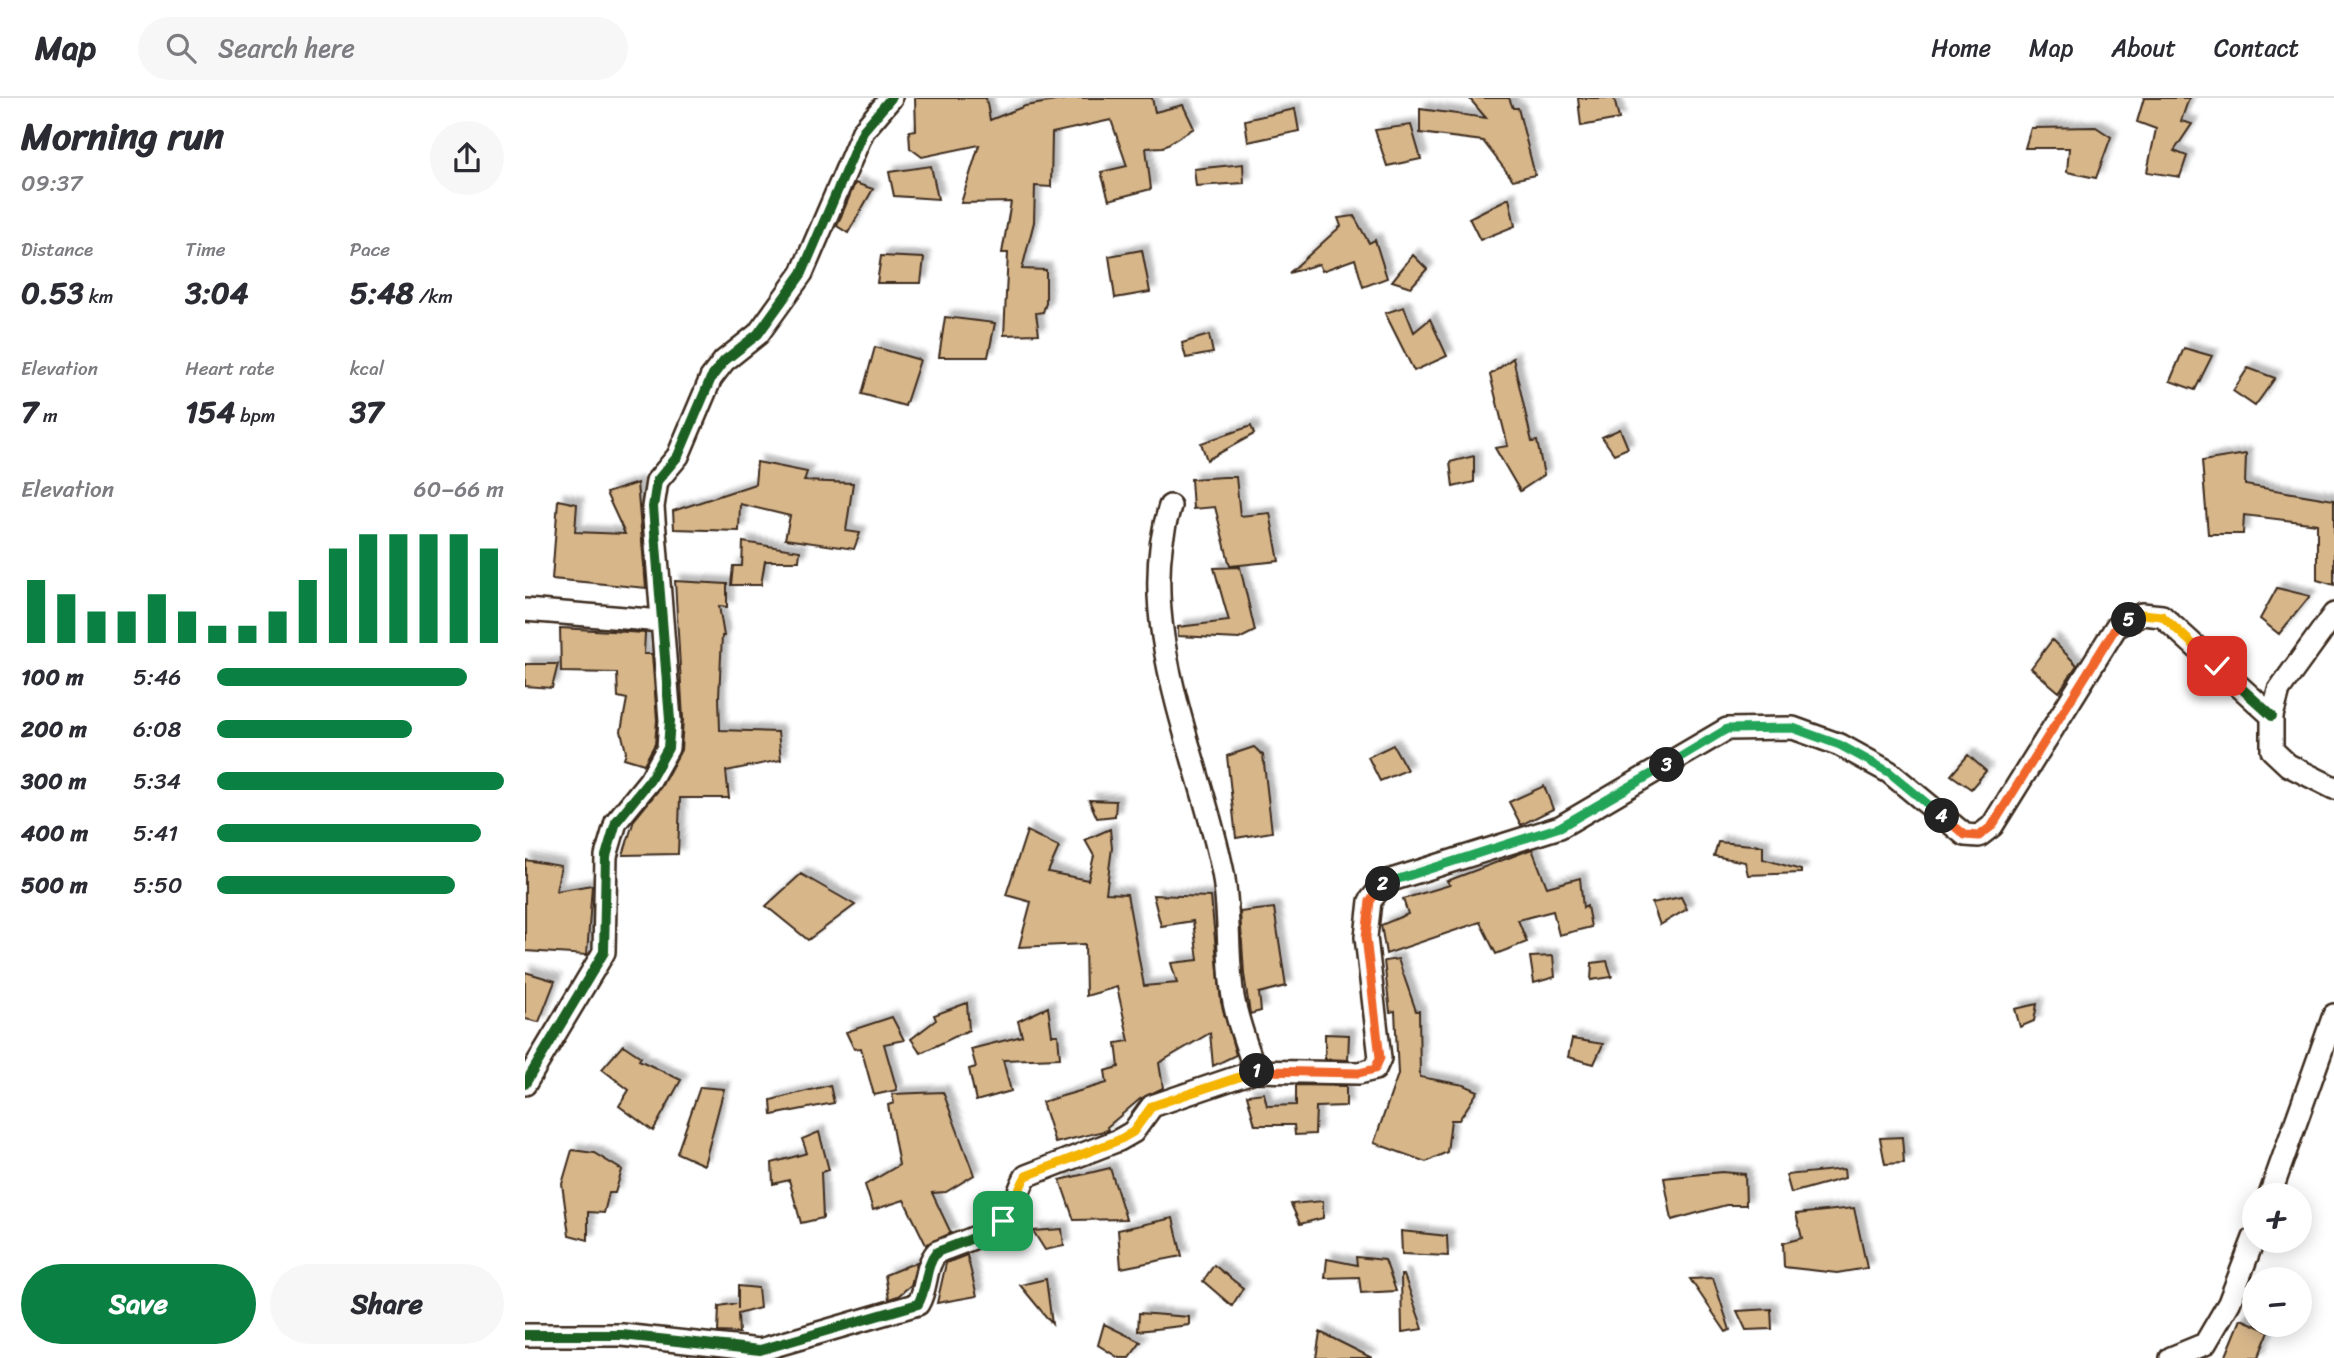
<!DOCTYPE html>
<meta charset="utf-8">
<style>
:root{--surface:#fff;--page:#f7f7f7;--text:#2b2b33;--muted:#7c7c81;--line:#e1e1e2;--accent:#0b8043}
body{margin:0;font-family:Sriracha,sans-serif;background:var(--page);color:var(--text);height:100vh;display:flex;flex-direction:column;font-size:26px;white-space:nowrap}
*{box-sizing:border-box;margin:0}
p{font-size:23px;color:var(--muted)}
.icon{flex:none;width:38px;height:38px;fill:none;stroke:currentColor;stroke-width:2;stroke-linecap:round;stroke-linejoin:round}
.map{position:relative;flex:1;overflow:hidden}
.drawer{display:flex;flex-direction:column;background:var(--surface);width:525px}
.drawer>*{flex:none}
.tools{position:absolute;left:1717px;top:1085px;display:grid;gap:14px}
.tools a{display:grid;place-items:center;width:70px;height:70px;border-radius:50%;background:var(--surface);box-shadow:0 4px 18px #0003;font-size:35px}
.pin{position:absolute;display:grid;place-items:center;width:60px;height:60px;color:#fff;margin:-30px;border-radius:14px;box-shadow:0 4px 10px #0006}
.km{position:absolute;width:35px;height:35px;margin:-18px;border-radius:50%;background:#222;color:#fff;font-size:19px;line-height:35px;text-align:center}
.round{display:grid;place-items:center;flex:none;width:74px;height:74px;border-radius:37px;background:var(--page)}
.head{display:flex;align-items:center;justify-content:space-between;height:119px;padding:0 21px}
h1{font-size:38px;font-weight:700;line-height:52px}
.figures{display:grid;grid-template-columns:repeat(3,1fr);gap:10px;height:119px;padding:7px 21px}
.figures div{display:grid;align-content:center}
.figures b{font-size:30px;font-weight:700}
.figures small{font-size:19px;font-weight:400}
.figures p{font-size:19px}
.chart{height:196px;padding:14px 21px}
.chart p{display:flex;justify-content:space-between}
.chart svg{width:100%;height:126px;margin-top:7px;stroke:var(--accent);stroke-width:6}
.cta{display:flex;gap:14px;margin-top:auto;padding:14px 21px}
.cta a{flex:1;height:80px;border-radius:42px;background:var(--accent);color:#fff;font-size:28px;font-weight:700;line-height:80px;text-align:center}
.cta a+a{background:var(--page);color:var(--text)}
ul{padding:0 21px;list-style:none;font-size:23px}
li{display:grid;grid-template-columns:112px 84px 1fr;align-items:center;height:52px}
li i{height:18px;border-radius:9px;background:var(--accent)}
header{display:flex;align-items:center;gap:42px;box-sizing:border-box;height:98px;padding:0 35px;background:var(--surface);border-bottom:2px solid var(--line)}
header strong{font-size:33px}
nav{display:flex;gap:38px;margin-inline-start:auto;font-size:24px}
.search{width:490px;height:63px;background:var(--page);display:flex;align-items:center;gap:18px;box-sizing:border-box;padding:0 24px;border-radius:38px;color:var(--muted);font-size:26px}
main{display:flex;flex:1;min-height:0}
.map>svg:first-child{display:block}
.building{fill:#d7b68a;stroke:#3b2a1e;stroke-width:2;filter:url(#shadow)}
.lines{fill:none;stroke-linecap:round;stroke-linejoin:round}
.street-casing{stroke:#3b2a1e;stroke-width:26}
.street{stroke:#fff;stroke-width:21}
.cycleway-casing{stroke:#fff;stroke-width:15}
.cycleway{stroke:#1b5e20;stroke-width:10}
.split-1-casing{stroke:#fff;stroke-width:14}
.split-2-casing{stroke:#fff;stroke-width:14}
.split-3-casing{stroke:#fff;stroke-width:14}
.split-4-casing{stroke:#fff;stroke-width:14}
.split-5-casing{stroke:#fff;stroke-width:14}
.split-6-casing{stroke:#fff;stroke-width:14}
.split-1{stroke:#f5b400;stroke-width:9}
.split-2{stroke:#f0652b;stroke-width:9}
.split-3{stroke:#22a559;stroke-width:9}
.split-4{stroke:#22a559;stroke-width:9}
.split-5{stroke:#f0652b;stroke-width:9}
.split-6{stroke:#f5b400;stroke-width:9}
</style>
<header>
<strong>Map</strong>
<div class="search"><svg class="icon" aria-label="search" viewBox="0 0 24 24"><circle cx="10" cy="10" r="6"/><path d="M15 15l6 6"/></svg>Search here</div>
<nav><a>Home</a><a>Map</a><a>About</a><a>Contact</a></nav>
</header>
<main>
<section class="drawer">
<div class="head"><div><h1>Morning run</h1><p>09:37</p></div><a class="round"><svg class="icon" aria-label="share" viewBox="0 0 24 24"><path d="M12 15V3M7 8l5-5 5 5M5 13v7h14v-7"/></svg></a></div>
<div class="figures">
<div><p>Distance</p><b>0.53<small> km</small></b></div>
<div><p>Time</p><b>3:04</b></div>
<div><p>Pace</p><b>5:48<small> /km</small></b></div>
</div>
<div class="figures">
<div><p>Elevation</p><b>7<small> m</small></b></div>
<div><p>Heart rate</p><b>154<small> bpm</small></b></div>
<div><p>kcal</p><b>37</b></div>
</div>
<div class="chart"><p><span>Elevation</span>60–66 m</p>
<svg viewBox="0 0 160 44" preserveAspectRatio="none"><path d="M5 44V22M15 44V27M25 44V33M35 44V33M45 44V27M55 44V33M65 44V38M75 44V38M85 44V33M95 44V22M105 44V11M115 44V6M125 44V6M135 44V6M145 44V6M155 44V11"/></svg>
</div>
<ul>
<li><b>100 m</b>5:46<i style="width:87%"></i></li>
<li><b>200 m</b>6:08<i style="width:68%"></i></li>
<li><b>300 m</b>5:34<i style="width:100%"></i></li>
<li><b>400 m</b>5:41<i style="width:92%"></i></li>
<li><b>500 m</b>5:50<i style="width:83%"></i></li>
</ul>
<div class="cta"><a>Save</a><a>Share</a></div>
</section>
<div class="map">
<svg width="1809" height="1260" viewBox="0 0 1809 1260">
<defs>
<filter id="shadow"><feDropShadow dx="6" dy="-6" stdDeviation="2" flood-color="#0004"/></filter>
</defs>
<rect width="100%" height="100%" fill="#fff"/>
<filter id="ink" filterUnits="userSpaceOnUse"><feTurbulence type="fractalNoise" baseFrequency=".0143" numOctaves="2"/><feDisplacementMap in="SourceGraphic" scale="14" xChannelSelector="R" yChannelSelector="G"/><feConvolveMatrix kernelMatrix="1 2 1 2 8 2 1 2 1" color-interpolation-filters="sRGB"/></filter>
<g filter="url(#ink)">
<path class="building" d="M390,0H461L465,22L500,8L549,0H627L630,14L658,7L669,30L638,49L621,50L626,91L584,102L576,74L602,68L586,22L527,35L526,89L510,88L509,124L497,171L521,172V205L518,214L511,215L514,236L479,237L483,155H477L486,104L436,105L454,47L397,59L385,50L384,33L391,32Z
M944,0H984L988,10H993L1010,77L988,82L958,43L895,35V11L961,20Z
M1053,0H1089L1094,21L1056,28Z
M1619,0H1664L1656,23L1667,26L1649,53L1662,58L1655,79L1622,74L1631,31L1612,24Z
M770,11L774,33L723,44L720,22Z
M886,27L896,61L862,68L850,32Z
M1571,29L1586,39L1571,80L1542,74L1544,50H1500L1506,30Z
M718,66L719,85L671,88L669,71Z
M406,68L413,101L369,98L364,74Z
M330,85L348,91L323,135L312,128Z
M984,100L990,128L955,142L944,120Z
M829,118L844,145L850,142L862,180L838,189L830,161L797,173L794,166L764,175L816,128L813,120Z
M617,152L625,194L590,200L584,158Z
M888,157L902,171L886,189L867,183Z
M356,158L399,160L396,185H352Z
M879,209L889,234L905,221L922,258L889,273L860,215Z
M420,219L470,225L463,259H414Z
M684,237L688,255L661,260L657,245Z
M350,249L395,262L380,308L337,296Z
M1659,250L1687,258L1670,292L1645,283Z
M988,260L1007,344L1012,343L1019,377L995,393L970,350L983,348L965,277Z
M1723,270L1750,280L1730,308L1708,293Z
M726,328L729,336L682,362L676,345Z
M1095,331L1103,350L1089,356L1077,339Z
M1721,356L1720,387L1809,402V487L1792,482V426L1719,417L1718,436H1683L1677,363Z
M949,358V384L928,389L925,364Z
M232,364L282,374L279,383L328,385L321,433L335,435L329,451L260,441L265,418L215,406L214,433L149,431L148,413L230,386Z
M699,379H711L715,418L745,415L754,463L705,468L690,409L668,411L666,381Z
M112,385L121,490L27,481L33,402L52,406L50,434L100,436L81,395Z
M218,444L275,453L274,463H240L236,487H206L208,468H217Z
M715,469L730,533L714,541L653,538V529L704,523L689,470Z
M150,483L202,486V509L194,508L199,538H197L194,599L195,632L253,634L256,662L201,673L204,700H155L153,756L98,757L109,722L136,689L156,652L158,621Z
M1752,490L1785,498L1754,536L1735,521Z
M35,530L120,535L119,556H127L132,622L130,646L119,666L99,660L101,654L96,633L102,601L93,599L92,575L36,574Z
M1527,542L1552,567L1534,594L1506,570Z
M0,566H33L27,590L0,588Z
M868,647L882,672L855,683L843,659Z
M729,649L738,657L747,734L711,740L702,658Z
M1443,657L1461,673L1446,691L1426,677Z
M1019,688L1028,711L996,727L984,704Z
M564,702L591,703L590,718L572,720Z
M585,731L587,750L581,795L602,796L619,888L652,885L646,865L673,862L668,823L636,828L628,797L686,799L696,904L711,957L688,968L685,935L634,965L638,990L615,1001L582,1029L583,1032L530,1045L517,1004L582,985L580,973L594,969L591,945L604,943L592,889L561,898L560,846L494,849L506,804L481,797L502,733L534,749L523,774L563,782L569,758L560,742Z
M1193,744L1238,748V761L1276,772V775L1223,777L1220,764L1189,758Z
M1007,751L1022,789L1055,780L1058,810L1062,808L1066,829L1034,837L1028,813L993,822L1002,844L971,856L955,824L861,856L856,827L883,816L878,801L925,787L922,783Z
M0,762L36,768L31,793L67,787L62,857L0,853Z
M276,776L330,807L283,842L241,808Z
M1156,799L1162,811L1135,827L1127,805Z
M749,810L761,888L734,895L736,913L725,916L719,876L715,814Z
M1028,858L1030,879L1009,885L1005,859Z
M873,861L891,913H894L895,979L939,987L953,993L934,1022H926L922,1054L901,1064L849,1045L873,976L870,913L865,914L859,863Z
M1082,863L1087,879L1066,882L1067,865Z
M0,874L30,883L14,924L0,921Z
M442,905L444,932L396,955L386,941L411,922L409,917Z
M1512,906L1509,923L1495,929L1490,911Z
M523,909L527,937H533L535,960L478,962L486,993L451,1003L444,971L451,969L446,951L497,938L493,923Z
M367,919L379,942L359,946L372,992L349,997L336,950L329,951L321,934Z
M800,936L824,937L823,962L800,961Z
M1047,941L1078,946L1069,966L1043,959Z
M98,947L116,959L114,962L156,982L128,1033L94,1008L104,992L77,971Z
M305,987L309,1005L247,1017L246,1002Z
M771,987L821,988V1008L791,1009L790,1036L770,1037L769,1027H730L722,997L739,995L742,1008L771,1007Z
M175,989L199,991L179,1067L152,1055Z
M418,994L449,1077L421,1094L407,1095L426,1135L401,1147L379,1102L348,1112L340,1087L374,1067L363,1007L369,1005L367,996Z
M294,1034L304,1072L296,1074L298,1120L276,1125L264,1082L248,1086L247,1065L282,1055L277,1041Z
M1377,1039L1379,1065L1360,1066L1355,1040Z
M47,1052L69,1055L97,1072L90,1095H84L79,1115L63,1114V1142L44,1137L37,1086Z
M585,1070L601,1121L549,1122L535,1082Z
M1319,1071L1320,1080L1266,1095L1261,1077Z
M1197,1074L1220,1076L1221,1107H1201L1147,1122L1139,1080Z
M798,1103V1120L775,1126L766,1106Z
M1329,1110L1342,1170L1312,1175L1259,1169L1258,1145L1277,1140L1271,1116Z
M648,1120L657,1158L596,1170L593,1132Z
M537,1131L539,1148L520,1152L508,1133Z
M876,1133L922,1138L923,1158L877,1156Z
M442,1157L452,1198L412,1205L421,1165Z
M831,1159L860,1162L871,1193L836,1195L834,1179L800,1180L802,1161L832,1167Z
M392,1164L386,1187L373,1198L364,1201L360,1177Z
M689,1167L718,1190L707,1208L678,1183Z
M876,1177H879L898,1231L877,1234Z
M1188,1180L1205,1232L1201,1234L1165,1181Z
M521,1181L527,1226L495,1187Z
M213,1188L233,1190L235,1210L213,1216L214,1235L193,1234L194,1208L213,1205V1211Z
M1246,1211L1247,1231L1221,1232L1212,1213Z
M614,1215L664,1219V1227L613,1233Z
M1716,1221L1744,1233L1733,1260H1700Z
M579,1226L616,1244L604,1260H594L573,1247Z
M795,1234L847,1260H791Z"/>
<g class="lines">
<g class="street-casing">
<path id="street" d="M645,408C607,526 675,659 698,775C705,813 702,853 707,892C710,919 722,947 730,973
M0,512L137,523
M1809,516L1754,592L1747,618V652L1763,667L1809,690
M0,986L79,854L81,758L91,724L125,682L143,650L145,622L128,409L132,383L153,358L186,280L199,263L233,236L277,175L338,33L366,0
M1745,1097L1809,917
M0,1237H97L235,1252L393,1206C403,1189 399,1169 412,1154C433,1145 473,1135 485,1114C492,1103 494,1090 501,1078L594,1042L608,1034L627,1008L730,973L834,975L850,971L855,960L841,839L845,803L860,784L1035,729L1202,631L1268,630L1315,647L1364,674L1440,737L1454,738L1467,728L1591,529L1617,516L1637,518L1747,618
M1646,1260L1680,1246L1704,1205L1729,1140"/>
</g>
<use href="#street" class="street"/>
<g class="cycleway-casing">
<path id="cycleway" d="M0,986L79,854L81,758L91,724L125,682L143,650L145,622L128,409L132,383L153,358L186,280L199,263L233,236L277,175L338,33L366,0
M0,1237H97L235,1252L393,1206C403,1189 399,1169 412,1154C433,1145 473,1135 485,1114C492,1103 494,1090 501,1078L594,1042L608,1034L627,1008L730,973L834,975L850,971L855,960L841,839L845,803L860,784L1035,729L1202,631L1268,630L1315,647L1364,674L1440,737L1454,738L1467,728L1591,529L1617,516L1637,518L1747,618"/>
</g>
<use href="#cycleway" class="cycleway"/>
</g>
</g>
<g class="lines" filter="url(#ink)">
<g class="split-1-casing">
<path id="split-1" d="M478,1123C489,1110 492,1093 501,1078L594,1042L608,1034L627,1008L732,973"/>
</g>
<g class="split-2-casing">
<path id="split-2" d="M732,973L834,975L850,971L855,960L841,839L845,803L858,786"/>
</g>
<g class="split-3-casing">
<path id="split-3" d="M858,786L1035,729L1142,667"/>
</g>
<g class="split-4-casing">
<path id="split-4" d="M1142,667L1202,631L1268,630L1315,647L1364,674L1417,718"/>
</g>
<g class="split-5-casing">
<path id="split-5" d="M1417,718L1440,737L1454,738L1467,728L1591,529L1604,522"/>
</g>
<g class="split-6-casing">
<path id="split-6" d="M1604,522L1617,516L1637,518L1692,568"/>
</g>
<use href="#split-1" class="split-1"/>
<use href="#split-2" class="split-2"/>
<use href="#split-3" class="split-3"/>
<use href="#split-4" class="split-4"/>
<use href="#split-5" class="split-5"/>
<use href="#split-6" class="split-6"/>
</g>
</svg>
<div class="tools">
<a>+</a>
<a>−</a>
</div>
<div class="pin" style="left:478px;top:1123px;background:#1e9e55"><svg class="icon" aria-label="arrive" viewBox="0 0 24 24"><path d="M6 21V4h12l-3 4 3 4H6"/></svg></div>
<div class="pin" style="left:1692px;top:568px;background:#d93025"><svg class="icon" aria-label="check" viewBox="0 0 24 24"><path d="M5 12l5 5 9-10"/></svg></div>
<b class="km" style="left:732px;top:973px">1</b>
<b class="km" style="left:858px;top:786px">2</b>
<b class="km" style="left:1142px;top:667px">3</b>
<b class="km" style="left:1417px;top:718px">4</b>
<b class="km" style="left:1604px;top:522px">5</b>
</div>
</main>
